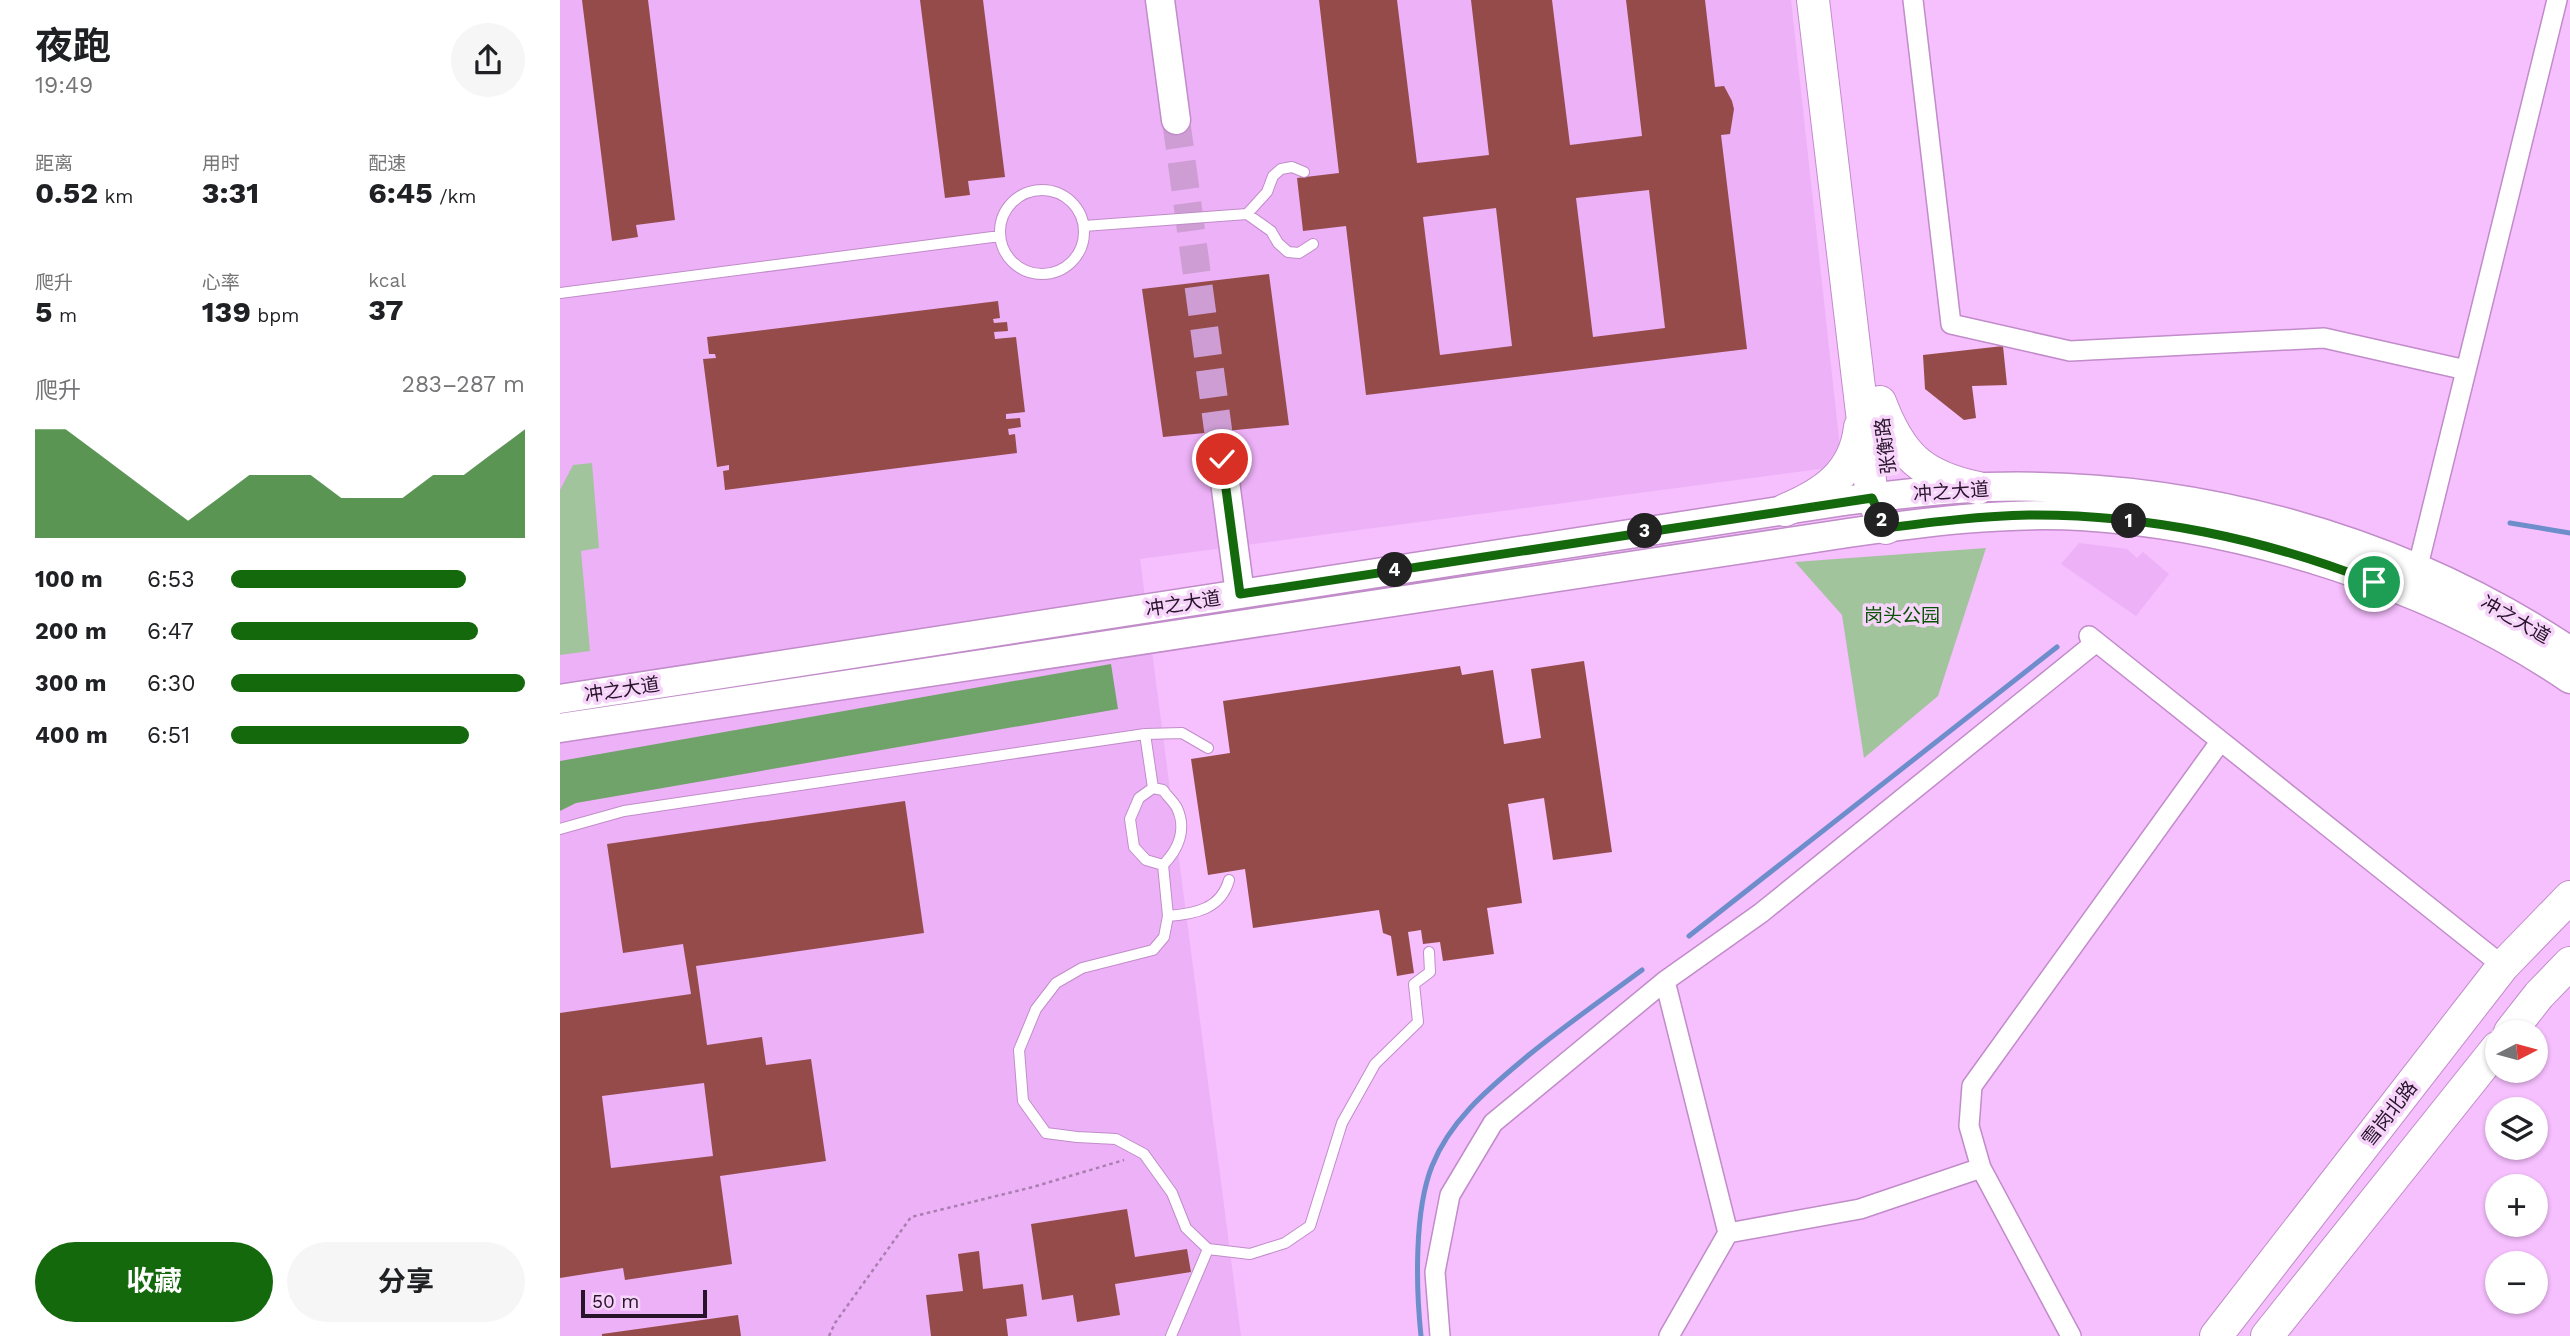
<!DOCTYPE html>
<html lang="zh">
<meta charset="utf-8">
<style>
:root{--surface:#fff;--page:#f6f6f6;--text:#202124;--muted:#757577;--accent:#15690d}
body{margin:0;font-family:"Work Sans","Noto Sans SC",sans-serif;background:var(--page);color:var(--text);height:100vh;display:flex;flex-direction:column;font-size:26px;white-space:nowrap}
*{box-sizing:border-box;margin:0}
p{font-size:23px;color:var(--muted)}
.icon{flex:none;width:38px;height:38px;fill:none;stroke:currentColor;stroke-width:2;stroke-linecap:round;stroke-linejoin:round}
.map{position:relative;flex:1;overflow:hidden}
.panel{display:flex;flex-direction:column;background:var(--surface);width:560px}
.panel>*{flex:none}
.needle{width:46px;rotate:84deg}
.buttons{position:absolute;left:1925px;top:1020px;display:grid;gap:14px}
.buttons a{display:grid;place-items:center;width:63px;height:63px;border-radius:50%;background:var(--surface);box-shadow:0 2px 5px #0004;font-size:35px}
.scale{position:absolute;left:21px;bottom:18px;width:126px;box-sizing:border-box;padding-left:7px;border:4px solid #27132a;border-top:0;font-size:19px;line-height:24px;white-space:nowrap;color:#27132a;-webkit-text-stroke:5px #f7d5fb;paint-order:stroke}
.pin{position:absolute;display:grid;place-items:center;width:60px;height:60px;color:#fff;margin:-30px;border:4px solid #fff;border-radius:50%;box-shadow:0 2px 7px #0007}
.km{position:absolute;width:35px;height:35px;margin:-18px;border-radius:50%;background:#222;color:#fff;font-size:19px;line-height:35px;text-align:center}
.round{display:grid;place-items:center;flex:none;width:74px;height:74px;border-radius:37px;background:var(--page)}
.head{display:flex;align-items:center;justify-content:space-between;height:119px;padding:0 35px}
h1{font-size:38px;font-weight:700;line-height:52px}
.metrics{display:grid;grid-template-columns:repeat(3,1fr);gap:10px;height:119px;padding:7px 35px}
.metrics div{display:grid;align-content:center}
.metrics b{font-size:30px;font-weight:700}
.metrics small{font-size:19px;font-weight:400}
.metrics p{font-size:19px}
.chart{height:196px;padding:14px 35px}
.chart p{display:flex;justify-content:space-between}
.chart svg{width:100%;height:126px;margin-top:7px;fill:var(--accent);opacity:.7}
.cta{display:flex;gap:14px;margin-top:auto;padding:14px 35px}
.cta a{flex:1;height:80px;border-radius:42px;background:var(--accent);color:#fff;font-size:28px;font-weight:700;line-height:80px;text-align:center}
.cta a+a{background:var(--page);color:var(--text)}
ul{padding:0 35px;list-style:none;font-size:23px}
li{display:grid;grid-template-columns:112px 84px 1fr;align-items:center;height:52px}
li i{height:18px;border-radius:9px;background:var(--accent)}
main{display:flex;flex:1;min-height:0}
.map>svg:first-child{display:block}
.built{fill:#edb1f7}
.green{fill:#a1c49c}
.forest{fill:#70a36a}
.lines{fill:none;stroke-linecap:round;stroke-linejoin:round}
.stream{stroke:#6d8ecb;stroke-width:5}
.building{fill:#954b4a;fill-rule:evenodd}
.secondary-tunnel{stroke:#cd9dd4;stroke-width:28;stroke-dasharray:28 14;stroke-linecap:butt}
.lane-casing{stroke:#c18cc9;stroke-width:12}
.street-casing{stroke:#c18cc9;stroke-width:22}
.secondary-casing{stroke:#c18cc9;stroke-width:31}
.primary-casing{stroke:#c18cc9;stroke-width:34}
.path{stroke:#a97faf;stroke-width:2.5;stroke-dasharray:3.5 3.5;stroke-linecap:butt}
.lane{stroke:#fff;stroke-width:10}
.street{stroke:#fff;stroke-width:19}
.secondary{stroke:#fff;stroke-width:28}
.primary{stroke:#fff;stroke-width:32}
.route-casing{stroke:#fff;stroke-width:14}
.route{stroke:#15690d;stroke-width:9}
.labels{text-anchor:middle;stroke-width:7;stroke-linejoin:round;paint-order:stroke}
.street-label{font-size:19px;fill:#27132a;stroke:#f7d5fb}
.park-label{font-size:19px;fill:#055300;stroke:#f7d5fb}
</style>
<main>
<section class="panel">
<div class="head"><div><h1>夜跑</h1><p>19:49</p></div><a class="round"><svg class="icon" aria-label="share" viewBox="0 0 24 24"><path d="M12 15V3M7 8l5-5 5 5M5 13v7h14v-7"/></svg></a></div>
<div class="metrics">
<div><p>距离</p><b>0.52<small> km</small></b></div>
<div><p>用时</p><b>3:31</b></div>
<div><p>配速</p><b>6:45<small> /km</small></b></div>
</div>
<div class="metrics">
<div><p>爬升</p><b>5<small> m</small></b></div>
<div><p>心率</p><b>139<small> bpm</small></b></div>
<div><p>kcal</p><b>37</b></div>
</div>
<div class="chart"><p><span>爬升</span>283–287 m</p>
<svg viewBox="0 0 160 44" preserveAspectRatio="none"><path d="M0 44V6L10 6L20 14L30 22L40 30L50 38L60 30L70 22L80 22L90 22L100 30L110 30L120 30L130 22L140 22L150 14L160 6V44z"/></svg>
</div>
<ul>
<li><b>100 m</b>6:53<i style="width:80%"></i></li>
<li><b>200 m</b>6:47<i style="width:84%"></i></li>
<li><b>300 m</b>6:30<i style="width:100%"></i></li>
<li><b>400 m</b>6:51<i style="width:81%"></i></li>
</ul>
<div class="cta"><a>收藏</a><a>分享</a></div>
</section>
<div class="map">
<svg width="2010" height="1336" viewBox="0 0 2010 1336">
<rect width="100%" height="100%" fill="#f6bffe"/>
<path class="built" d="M0,0H1231L1282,466L580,559L681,1336H0Z
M1519,543L1567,549L1577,558L1583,552L1609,574L1576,616L1501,564Z"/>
<path class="green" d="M32,463L39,548L21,551L30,651L0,655V490L13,465Z
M1426,548L1378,696L1304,758L1282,615L1235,562Z"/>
<path class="forest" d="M551,664L558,709L16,803L0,811V761Z"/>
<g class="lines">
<path class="stream" d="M1950,523L2010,533
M1129,936L1497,647
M861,1336C856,1288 854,1211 872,1166C891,1118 932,1086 970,1054C1006,1025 1044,998 1082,970"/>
</g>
<path class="building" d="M22,0H88L115,220L76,225L78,237L52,241Z
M360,0H423L445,177L408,181L410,195L385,198Z
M759,0H837L857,163L929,155L911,0H992L1010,145L1082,136L1066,0H1145L1155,87L1164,86L1172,101L1174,109L1170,134L1161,135L1187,349L806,395L786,226L743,231L737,178L779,173ZM1089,190L1105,328L1033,337L1016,198ZM936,208L952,346L880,355L863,217Z
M709,274L729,425L603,437L582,289Z
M438,301L440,318L433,319L434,323L447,322L448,331L434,332L435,339L456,337L465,412L446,414V419L460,418L461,427L448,429L449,435L455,434L457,453L165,490L163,471L169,470V465L157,467L143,359L156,358L155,354H149L147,337Z
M1443,346L1447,385L1412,386L1416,418L1404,420L1365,389L1363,355Z
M1024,661L1052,852L993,860L984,798L948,804L962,903L927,908L934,954L883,961L880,942L863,944L861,930L848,932L854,973L837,976L831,936L823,933L819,910L693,928L685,869L648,875L631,759L670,753L663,701L900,666L902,675L933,670L944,744L981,738L971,669Z
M345,801L364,933L136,966L147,1045L202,1037L206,1065L251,1059L266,1161L160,1176L172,1264L65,1280L63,1268L0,1278V1013L131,994L123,944L63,953L47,844ZM144,1083L153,1156L51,1168L42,1096Z
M567,1209L575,1257L627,1249L631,1272L555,1284L560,1315L517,1322L513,1295L482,1300L471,1224Z
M419,1251L423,1289L463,1284L467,1316L446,1319L448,1336H371L366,1295L403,1291L398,1254Z
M178,1315L181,1336H42V1334Z"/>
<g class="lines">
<path class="secondary-tunnel" d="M616,120L662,459"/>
<g class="lane-casing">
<path id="lane" d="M440 232a42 42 0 1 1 84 0a42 42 0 1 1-84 0Z
M687,214L707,192L713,176L721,169L732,167L744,172
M524,226L687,214L711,231L718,243L728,252L739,253L753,244
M0,293L440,236
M585,734L593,788L579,798L570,819L574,847L586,860L603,865L608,916L604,937L593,950L522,968L496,983L476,1009L459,1050L463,1101L486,1133L517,1137L556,1139L584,1154L612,1193L626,1228L648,1249L690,1254L725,1243L750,1226L782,1123L815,1064L858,1022L854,984L870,972L869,952
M593,788L603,790C607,796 614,802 617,808C627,830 618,850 603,865
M0,829L64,811L585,734L622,733L648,748
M608,916C635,914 661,909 669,880
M611,1336L648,1249"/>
</g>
<g class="street-casing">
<path id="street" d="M1353,0L1391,324L1510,351L1764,338L1906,370
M1857,570L1997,0
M1529,636L1943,966
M1105,981L1168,1233L1109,1336
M1168,1233L1300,1209L1421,1168
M880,1336L875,1272L890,1195L933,1123L1105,981L1201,913L1535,643
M1511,1336L1421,1168L1409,1126L1412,1086L1660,742"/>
</g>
<g class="secondary-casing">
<path id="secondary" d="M600,0L616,120
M662,459L680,594
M0,699L1284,501C1332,495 1379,489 1427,487C1632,481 1839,537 2010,651
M0,728L1288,533C1365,522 1443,512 1521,516C1685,526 1874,586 2010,679"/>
</g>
<g class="primary-casing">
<path id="primary" d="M1253,0L1312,497L1326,528
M1320,402C1340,455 1361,476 1418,488
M1225,510C1264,494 1295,473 1300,427
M1950,1032L1979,995L2010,963
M1656,1336L1943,966L2010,897
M1707,1336L1937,1048"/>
</g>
<path class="path" d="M269,1336L275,1323L351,1217L473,1187L564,1160"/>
<use href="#lane" class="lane"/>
<use href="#street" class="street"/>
<use href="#secondary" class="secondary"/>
<use href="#primary" class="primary"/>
</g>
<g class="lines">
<g class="route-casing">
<path id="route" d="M662,459L680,594L1312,498L1326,528C1373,522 1421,516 1469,515C1586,514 1705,539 1814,582"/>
</g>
<use href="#route" class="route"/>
</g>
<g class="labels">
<g class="street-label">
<text transform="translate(1325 446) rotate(-97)" y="7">张衡路</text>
<text transform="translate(1391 491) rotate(-4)" y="7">冲之大道</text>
<text transform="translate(623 603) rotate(-9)" y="7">冲之大道</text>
<text transform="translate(1956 619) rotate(30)" y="7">冲之大道</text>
<text transform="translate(62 689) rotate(-9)" y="7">冲之大道</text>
<text transform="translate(1829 1113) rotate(-52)" y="7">雪岗北路</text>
</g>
<g class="park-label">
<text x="1342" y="622">岗头公园</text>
</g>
</g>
</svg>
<div class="buttons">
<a><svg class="needle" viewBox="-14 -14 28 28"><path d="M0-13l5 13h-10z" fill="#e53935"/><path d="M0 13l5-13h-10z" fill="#757577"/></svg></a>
<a><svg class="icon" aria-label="layers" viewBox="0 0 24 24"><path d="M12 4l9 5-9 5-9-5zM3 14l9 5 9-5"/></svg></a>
<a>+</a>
<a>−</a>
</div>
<div class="scale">50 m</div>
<div class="pin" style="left:1814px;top:582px;background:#1e9e55"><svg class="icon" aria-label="arrive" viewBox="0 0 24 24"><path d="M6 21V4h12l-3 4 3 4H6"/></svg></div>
<div class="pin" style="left:662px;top:459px;background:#d93025"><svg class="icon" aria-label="check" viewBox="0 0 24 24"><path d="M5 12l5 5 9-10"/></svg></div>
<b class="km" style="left:1569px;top:521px">1</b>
<b class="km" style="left:1322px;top:520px">2</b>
<b class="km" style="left:1085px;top:531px">3</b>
<b class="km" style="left:835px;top:570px">4</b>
</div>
</main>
